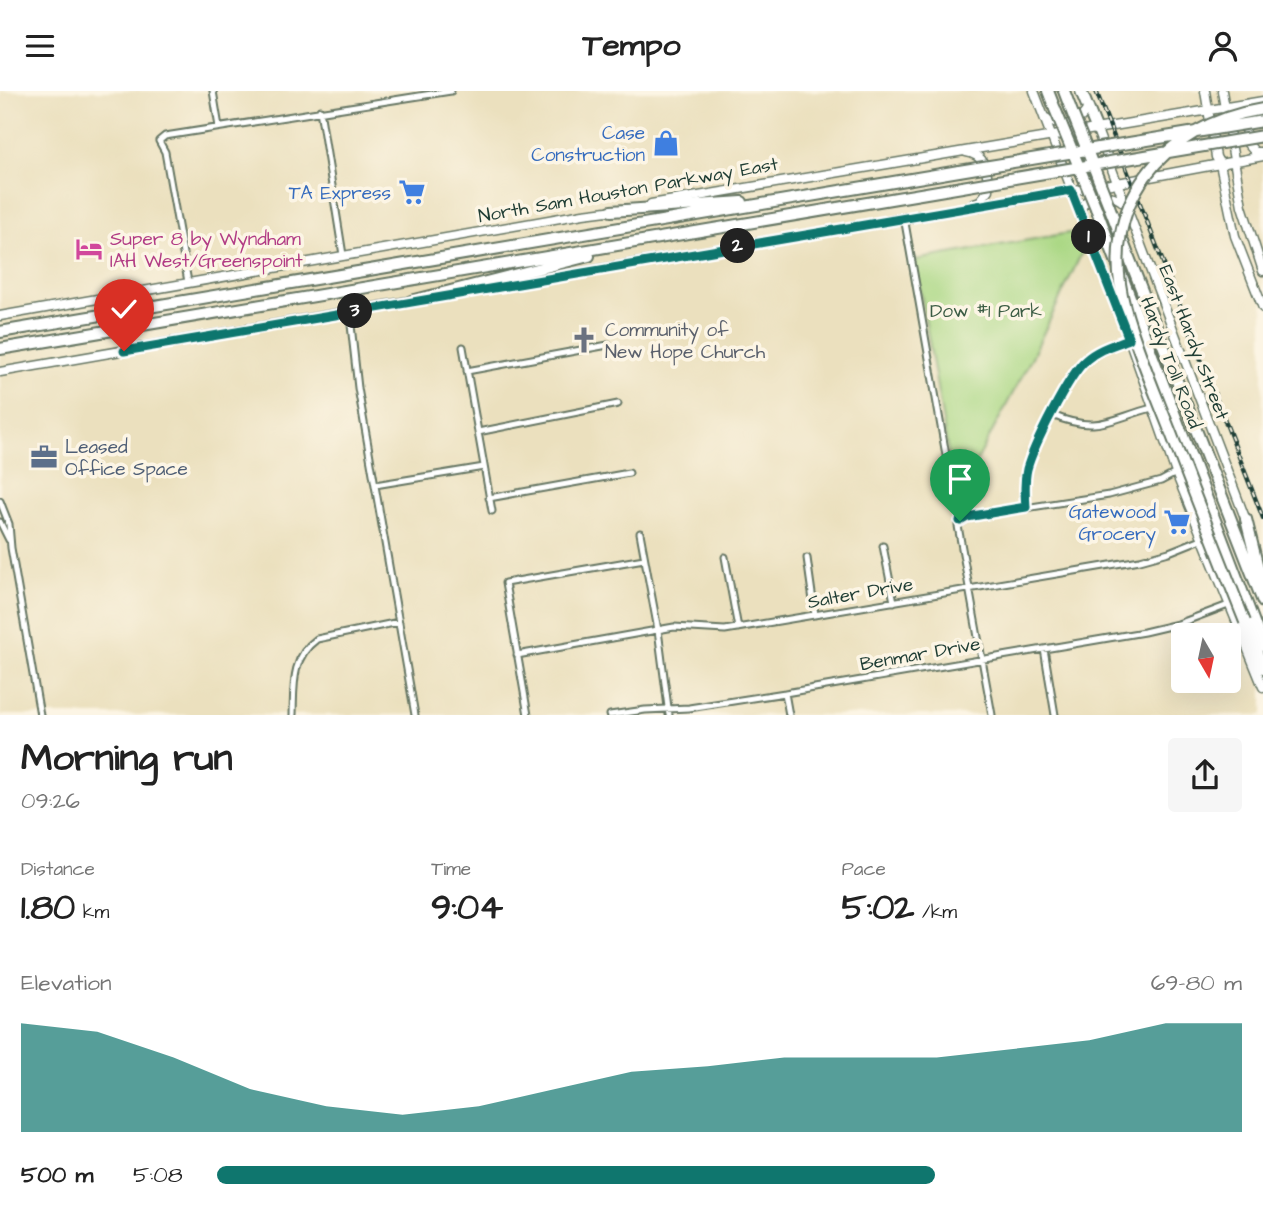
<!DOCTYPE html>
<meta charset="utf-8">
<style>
:root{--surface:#fff;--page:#f6f6f6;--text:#222;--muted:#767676;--accent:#0f766e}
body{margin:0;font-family:"Architects Daughter",sans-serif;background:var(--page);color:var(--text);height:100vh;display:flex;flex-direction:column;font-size:26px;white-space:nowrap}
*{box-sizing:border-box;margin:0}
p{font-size:23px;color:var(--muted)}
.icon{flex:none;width:38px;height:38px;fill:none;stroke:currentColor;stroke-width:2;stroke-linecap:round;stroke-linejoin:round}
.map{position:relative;height:624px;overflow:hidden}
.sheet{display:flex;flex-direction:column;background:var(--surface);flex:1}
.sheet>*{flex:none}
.needle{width:46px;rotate:171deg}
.controls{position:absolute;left:1171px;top:532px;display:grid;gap:14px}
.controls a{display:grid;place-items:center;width:70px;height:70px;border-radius:7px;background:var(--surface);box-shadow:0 7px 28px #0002;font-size:35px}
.pin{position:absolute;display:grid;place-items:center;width:60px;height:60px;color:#fff;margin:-72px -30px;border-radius:50% 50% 50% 0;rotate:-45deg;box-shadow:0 0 7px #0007}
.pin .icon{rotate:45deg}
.km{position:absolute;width:35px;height:35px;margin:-18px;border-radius:50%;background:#222;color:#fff;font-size:19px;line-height:35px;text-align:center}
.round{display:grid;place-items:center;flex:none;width:74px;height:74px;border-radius:7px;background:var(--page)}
.head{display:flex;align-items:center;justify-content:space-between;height:119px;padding:0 21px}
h1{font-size:38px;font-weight:700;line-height:52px}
.metrics{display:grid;grid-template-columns:repeat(3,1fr);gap:10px;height:119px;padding:7px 21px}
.metrics div{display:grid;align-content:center}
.metrics b{font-size:35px;font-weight:700}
.metrics small{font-size:19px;font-weight:400}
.metrics p{font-size:19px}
.chart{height:196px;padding:14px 21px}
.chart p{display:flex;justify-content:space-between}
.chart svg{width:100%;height:126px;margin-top:7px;fill:var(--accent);opacity:.7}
ul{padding:0 21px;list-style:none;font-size:23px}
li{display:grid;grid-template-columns:112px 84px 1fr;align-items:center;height:52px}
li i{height:18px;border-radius:9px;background:var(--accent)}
header{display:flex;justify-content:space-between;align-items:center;height:91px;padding:0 21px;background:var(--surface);font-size:32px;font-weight:700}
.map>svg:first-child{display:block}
.green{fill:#abd885;stroke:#658a5c;stroke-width:2}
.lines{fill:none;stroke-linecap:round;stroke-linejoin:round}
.street-casing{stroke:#667664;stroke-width:9}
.secondary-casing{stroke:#667664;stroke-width:11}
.highway-casing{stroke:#667664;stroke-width:14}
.street{stroke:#fff;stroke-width:5}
.secondary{stroke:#fff;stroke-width:8}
.highway{stroke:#fff;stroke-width:10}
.rail-casing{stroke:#1f3d34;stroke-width:4.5}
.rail{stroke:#fcf5e5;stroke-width:2;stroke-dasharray:5;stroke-linecap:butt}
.highway-bridge-casing{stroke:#667664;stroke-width:14;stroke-linecap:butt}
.highway-bridge{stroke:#fff;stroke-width:10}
.route-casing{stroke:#fff;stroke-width:14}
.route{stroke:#0f766e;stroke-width:9}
.labels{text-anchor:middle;stroke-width:7;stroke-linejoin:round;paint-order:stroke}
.shop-label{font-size:19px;fill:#366cbe;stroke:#fcf5e5;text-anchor:end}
.street-label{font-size:19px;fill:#1f3d34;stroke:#fcf5e5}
.hotel-label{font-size:19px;fill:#b23c85;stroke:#fcf5e5;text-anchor:start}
.park-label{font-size:19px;fill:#3b5c44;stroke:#fcf5e5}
.worship-label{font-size:19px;fill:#5b616d;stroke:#fcf5e5;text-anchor:start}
.service-label{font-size:19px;fill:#4e5e75;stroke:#fcf5e5;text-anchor:start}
</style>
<header><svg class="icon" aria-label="menu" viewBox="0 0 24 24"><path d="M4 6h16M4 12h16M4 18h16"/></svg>Tempo<svg class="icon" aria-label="person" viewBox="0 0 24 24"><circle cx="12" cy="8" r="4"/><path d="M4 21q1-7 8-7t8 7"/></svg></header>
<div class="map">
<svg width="1263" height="624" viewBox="0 0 1263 624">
<rect width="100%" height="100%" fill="#fcf5e5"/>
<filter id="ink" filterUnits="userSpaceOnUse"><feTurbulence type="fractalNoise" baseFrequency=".0143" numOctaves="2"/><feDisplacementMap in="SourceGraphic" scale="14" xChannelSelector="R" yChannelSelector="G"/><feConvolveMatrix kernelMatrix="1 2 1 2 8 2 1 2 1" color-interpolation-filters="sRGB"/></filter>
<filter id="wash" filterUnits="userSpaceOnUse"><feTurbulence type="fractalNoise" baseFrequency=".00686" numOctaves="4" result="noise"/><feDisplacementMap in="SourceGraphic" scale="28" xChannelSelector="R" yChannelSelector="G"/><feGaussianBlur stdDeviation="1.57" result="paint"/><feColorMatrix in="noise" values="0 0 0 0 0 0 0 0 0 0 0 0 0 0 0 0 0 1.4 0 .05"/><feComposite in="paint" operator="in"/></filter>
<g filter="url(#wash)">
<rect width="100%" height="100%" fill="#ebe0be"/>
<path class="green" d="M1080,140L1086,153L1031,268L966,390L951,378L915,169Z"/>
</g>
<g filter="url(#ink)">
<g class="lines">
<g class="street-casing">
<path id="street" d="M213,0L219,36
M320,19L343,164
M904,126L949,381L953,394
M188,191L165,61L159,50L165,45L451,0
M355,220L351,234L358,297L415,624
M463,256L492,420
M467,280L608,254
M1052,324C1098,343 1110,328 1152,317
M478,341L618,313
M375,394L484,376
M489,407L629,382
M0,410L9,433L11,457L40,624
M1026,416C1025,403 1024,391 1027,378C1033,356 1069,283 1086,269C1098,258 1114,254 1129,248
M0,431L9,449
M640,442L658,539L669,624
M883,455L894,511
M725,466L738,537
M807,467L815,524
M1044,558L1055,624
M517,564L674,536L725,539L1140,469L1169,461L1204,447
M785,602L789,624
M293,624C294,594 291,567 317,548L399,531
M528,624L505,492L644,468
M610,624L645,619L689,617L785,602L1144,541L1178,533L1231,513
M992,624L958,435L960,430L967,426L1109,404L1161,390L1176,382"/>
</g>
<g class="secondary-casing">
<path id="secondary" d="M1034,0L1129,248L1176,382L1263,596
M1205,0L1216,66L1220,73L1235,145L1263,217
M1222,0L1242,115L1263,180
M1046,27C1062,39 1079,34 1088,17
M1243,28L1248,53L1255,61H1263
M1097,39L1247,432
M966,61C987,64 987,81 989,99L980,110L974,112
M651,113C855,77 1059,45 1263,10
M1079,119L1089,107C1103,105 1113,102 1124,112
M469,200L1123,91L1263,65
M0,225L583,123L615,119
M0,281L415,209"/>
</g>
<g class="highway-casing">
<path id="highway" d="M1048,0L1055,18
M1064,0L1070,16
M1081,0L1097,39
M1109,115L1263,511
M1096,117L1263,555
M611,120L742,111
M411,210L589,165
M0,241L959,80
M0,258L962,96
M1246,428L1262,493
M1245,531L1263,577"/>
</g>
<use href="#street" class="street"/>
<use href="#secondary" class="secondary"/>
<use href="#highway" class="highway"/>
<g class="rail-casing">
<path id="rail" d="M1096,0L1263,427"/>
</g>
<use href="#rail" class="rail"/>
<g class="highway-bridge-casing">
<path id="highway-bridge" d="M1070,16L1109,115
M1055,18L1096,117
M959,80L1263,30
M962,96L1263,45
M1245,531C1220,468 1195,405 1171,342C1155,301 1137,260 1125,217C1097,114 1162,34 1263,18"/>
</g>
<use href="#highway-bridge" class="highway-bridge"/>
</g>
</g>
<g class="lines" filter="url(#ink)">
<g class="route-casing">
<path id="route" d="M124,260L1071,99L1129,248C1114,254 1098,258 1086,269C1069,283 1033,356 1027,378C1024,391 1025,403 1026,416L967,426L960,430"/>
</g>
<use href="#route" class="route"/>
</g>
<defs>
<g id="shop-bare" transform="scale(2.1)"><path d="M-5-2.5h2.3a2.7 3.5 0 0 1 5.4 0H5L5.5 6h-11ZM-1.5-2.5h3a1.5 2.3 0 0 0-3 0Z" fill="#3f7fe0" stroke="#fcf5e5" stroke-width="2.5" paint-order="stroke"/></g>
<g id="supermarket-bare" transform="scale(2.1)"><path d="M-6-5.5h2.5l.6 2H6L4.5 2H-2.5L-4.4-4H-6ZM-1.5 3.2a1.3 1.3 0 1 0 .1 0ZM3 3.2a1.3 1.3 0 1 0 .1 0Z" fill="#3f7fe0" stroke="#fcf5e5" stroke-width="2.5" paint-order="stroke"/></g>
<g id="hotel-bare" transform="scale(2.1)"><path d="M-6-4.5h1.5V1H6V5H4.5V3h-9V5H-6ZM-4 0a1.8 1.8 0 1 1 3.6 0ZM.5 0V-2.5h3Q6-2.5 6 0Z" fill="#d1479c" stroke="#fcf5e5" stroke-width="2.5" paint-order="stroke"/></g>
<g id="church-bare" transform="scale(2.1)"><path d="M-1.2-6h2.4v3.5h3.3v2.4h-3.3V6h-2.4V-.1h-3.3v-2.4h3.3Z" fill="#6b7280" stroke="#fcf5e5" stroke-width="2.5" paint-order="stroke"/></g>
<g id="office-bare" transform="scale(2.1)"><path d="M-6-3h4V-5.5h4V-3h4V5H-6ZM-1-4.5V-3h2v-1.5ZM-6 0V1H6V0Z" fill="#5c6f8a" stroke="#fcf5e5" stroke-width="2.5" paint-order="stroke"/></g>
</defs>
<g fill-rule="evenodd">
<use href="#shop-bare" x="666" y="52"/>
<use href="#supermarket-bare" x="412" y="101"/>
<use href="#hotel-bare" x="89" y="158"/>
<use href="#church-bare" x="584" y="249"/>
<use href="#office-bare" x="44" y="366"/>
<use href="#supermarket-bare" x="1177" y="431"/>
</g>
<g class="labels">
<g class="shop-label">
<text x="645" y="48">Case<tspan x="645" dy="22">Construction</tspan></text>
<text x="391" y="108">TA Express</text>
<text x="1156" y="427">Gatewood<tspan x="1156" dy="22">Grocery</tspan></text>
</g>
<g class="street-label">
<text transform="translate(628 98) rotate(-10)" y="7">North Sam Houston Parkway East</text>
<text transform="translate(1195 251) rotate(69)" y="7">East Hardy Street</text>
<text transform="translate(1172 271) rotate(69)" y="7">Hardy Toll Road</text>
<text transform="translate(860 501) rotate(-10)" y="7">Salter Drive</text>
<text transform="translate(920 562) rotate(-10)" y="7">Benmar Drive</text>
</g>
<g class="hotel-label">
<text x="110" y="154">Super 8 by Wyndham<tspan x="110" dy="22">IAH West/Greenspoint</tspan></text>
</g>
<g class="park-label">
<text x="986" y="226">Dow #1 Park</text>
</g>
<g class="worship-label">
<text x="605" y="245">Community of<tspan x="605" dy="22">New Hope Church</tspan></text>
</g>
<g class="service-label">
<text x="65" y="362">Leased<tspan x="65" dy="22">Office Space</tspan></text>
</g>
</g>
</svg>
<div class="controls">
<a><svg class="needle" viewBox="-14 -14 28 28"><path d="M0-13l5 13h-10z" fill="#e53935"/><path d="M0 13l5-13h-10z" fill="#767676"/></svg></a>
</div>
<div class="pin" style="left:960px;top:430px;background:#1e9e55"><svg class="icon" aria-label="arrive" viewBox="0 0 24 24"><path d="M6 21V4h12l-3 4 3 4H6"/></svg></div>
<div class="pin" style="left:124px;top:260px;background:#d93025"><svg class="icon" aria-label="check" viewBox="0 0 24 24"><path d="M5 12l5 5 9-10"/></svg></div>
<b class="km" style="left:1089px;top:146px">1</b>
<b class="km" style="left:738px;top:155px">2</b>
<b class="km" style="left:355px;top:220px">3</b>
</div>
<section class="sheet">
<div class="head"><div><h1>Morning run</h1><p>09:26</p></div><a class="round"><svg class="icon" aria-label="share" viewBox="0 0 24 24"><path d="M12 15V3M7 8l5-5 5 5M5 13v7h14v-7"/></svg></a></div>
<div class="metrics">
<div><p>Distance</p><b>1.80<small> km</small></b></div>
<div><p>Time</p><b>9:04</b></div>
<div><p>Pace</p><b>5:02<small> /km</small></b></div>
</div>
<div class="chart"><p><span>Elevation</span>69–80 m</p>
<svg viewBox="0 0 160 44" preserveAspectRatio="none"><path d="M0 44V6L10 9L20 18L30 29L40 35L50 38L60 35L70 29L80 23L90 21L100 18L110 18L120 18L130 15L140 12L150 6L160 6V44z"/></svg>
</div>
<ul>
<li><b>500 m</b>5:08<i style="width:70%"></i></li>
</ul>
</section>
